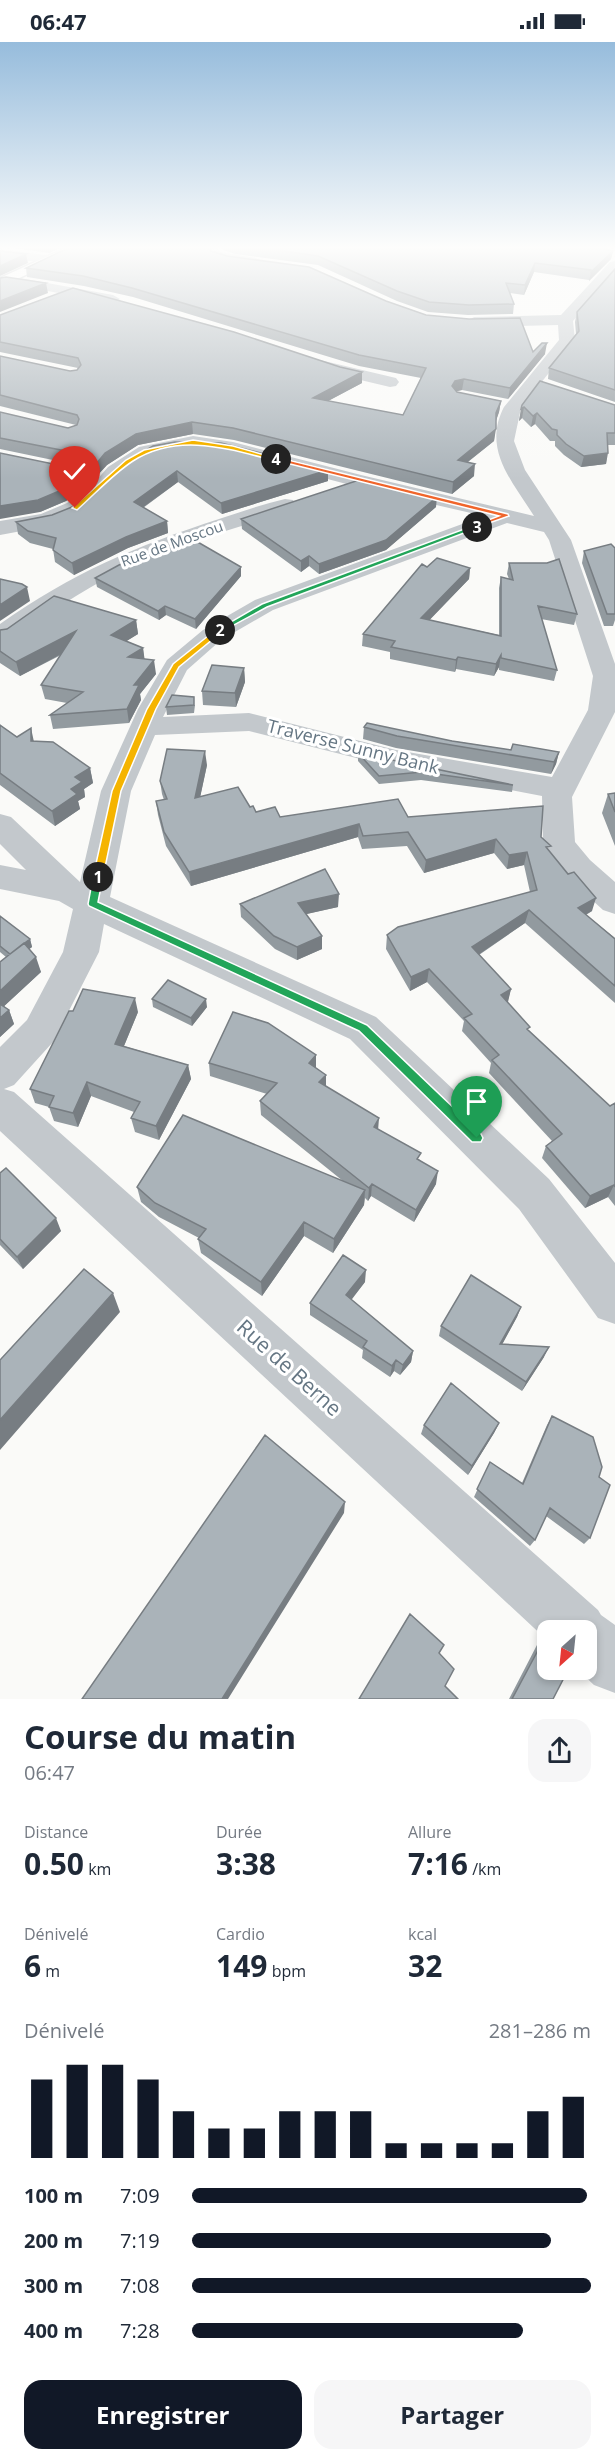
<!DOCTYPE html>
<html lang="fr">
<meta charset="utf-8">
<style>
:root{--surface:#fff;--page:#f6f6f7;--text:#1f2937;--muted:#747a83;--accent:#111827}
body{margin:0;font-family:"Open Sans",sans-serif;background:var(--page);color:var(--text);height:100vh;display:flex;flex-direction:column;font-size:22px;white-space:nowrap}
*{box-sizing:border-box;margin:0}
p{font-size:20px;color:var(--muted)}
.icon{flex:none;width:33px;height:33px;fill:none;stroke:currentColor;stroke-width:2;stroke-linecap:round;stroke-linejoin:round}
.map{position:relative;height:1657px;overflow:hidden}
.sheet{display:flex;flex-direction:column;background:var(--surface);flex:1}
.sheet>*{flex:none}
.needle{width:39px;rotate:207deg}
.tools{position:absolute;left:537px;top:1578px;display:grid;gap:12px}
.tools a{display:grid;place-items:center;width:60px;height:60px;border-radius:12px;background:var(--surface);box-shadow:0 3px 9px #0003;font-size:30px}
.pin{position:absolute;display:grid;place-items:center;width:51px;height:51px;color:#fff;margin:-62px -26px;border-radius:50% 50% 50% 0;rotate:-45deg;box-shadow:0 0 6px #0007}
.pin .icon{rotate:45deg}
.km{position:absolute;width:30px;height:30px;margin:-15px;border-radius:50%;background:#222;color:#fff;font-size:16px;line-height:30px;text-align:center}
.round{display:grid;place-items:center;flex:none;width:63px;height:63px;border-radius:18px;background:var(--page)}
.summary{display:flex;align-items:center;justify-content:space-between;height:102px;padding:0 24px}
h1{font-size:33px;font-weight:700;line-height:45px}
.figures{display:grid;grid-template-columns:repeat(3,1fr);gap:9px;height:102px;padding:6px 24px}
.figures div{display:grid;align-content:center}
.figures b{font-size:30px;font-weight:700}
.figures small{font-size:16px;font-weight:400}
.figures p{font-size:16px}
.chart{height:168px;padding:12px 24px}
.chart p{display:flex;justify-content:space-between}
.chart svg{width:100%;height:108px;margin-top:6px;stroke:var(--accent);stroke-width:6}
.action{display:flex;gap:12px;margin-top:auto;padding:12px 24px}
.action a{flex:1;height:69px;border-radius:18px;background:var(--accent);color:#fff;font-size:24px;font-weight:700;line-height:69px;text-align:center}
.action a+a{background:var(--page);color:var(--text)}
ul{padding:0 24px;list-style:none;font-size:20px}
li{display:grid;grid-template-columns:96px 72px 1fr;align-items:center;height:45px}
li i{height:15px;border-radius:8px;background:var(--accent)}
.status{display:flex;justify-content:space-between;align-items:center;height:42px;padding:0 30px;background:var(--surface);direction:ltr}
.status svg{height:16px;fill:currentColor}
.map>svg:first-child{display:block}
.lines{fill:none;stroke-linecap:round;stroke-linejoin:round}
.major-casing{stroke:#b5babe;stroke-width:3}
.minor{fill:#c3c8cc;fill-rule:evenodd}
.major{fill:#fff;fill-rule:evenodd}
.wall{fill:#929a9f}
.shaded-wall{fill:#777d82}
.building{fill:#aab3b9;stroke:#777d82;stroke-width:1.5}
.split-1{fill:#22a559;stroke:#fff;stroke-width:1.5}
.split-2{fill:#f5b400;stroke:#fff;stroke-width:1.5}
.split-3{fill:#22a559;stroke:#fff;stroke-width:1.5}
.split-4{fill:#f0652b;stroke:#fff;stroke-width:1.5}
.split-5{fill:#f5b400;stroke:#fff;stroke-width:1.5}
.labels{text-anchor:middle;stroke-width:6;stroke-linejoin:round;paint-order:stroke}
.far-street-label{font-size:15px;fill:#657683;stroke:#fff}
.street-label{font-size:18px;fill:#657683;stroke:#fff}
.near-street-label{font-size:21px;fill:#657683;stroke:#fff}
</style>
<div class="status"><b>06:47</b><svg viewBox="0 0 49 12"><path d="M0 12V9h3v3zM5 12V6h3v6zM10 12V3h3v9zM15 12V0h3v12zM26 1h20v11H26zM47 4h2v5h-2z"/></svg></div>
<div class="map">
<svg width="615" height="1657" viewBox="0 0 615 1657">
<rect width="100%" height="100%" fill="#fafaf8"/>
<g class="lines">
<g class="major-casing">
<path id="major" d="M68,205H86L0,245V236Z"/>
</g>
<path class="minor" d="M204,205H217L221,210L256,216L263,220L256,224L212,216Z
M0,207L53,214L60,218L53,222L0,215Z
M615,219V231L573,279L575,298L521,366L514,399L525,428L571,498L615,622V670L572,755L575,800L590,818L615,840V872L603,868L566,834L548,810L543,802L542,754L396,726L249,689L155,693L131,749L110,855L376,975L549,1137L615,1221V1282L598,1276L519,1167L350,997L104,882L99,910L53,1000L14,1043L4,1047L14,1050L598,1568L601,1573L615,1583V1651L594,1643L578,1628H586V1588H548V1599L0,1089V1005L27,978L63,910L73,867L59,859L0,847V823L26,828L0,802V772L11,775L80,840L101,749L138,667L167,618L203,588L255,558L484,474L358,445L232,412L193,406L152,414L122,433L109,448L83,471L54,483L0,493V479L41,472L67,461L95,440L108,425L139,405L193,394L233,400L361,433L534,474C512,439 482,407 504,365L559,298L558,283L474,285L466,280L474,275L561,273L610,220ZM507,481L544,490L549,498L593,634L588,668L552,735L396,708L249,671L163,675L187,628L221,598L273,568Z
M9,234L113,253L120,257L113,261L4,241L2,238L4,235Z
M320,318L396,336L399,340L396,344L390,345L314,327L312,323Z
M285,457L293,458L296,463L293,468C234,487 173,503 118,530C80,550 44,574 9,599L0,602V582C72,531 136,504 219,477C241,470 263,462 285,457Z"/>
<use href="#major" class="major"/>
</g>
<path class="wall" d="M6,205H62L49,211Z
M220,205H598L613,209L611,217L589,239V238L534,230L524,253L510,251L514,262L513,272L468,273L428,270L397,259L318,223L235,212L223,208Z
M211,209L386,259L533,310L545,312L508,357L462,348L456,349L457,350L501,359L499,370L496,378L494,399L468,420L474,434L452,452L234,398L193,392L138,403L107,423L93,438L66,459L40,470L63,424L72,422L0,407V370L68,386L76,383L0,364V314L70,329L77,328L78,326L0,310V273L362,341L328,359L403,373L421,336L359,324L133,255L84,244L27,235L26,226Z
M615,227V360L548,337L549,326L576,292L575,280L577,270Z
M522,363H615V403H608L606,422L581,425L564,413L555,404V399H550L535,382L531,385L522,376L519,379Z
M134,415L328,439L222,472L178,440L143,466L167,479L168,491L128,506L74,533L55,520L53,507L30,501L18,492L16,480L52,473L82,461Z
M436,465L386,508L319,532L309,524L301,530L242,487L241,477Z
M615,506V578L613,584H604L582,521L584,509Z
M509,521L577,572L574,583L541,577L557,628L554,639L499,628V625L494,634L456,627L455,630L390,617V610L362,604L363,592L427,525L470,526L469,537L429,578L499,593V546L501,535L509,537L507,532Z
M241,525V534L196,587L166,573L159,578L97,545L95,536Z
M136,578L138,592L126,599L143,606L144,617L156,632L140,652L141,658L129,681L53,687L50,673L67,661L45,657L41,643L61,613L20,634L0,621V588Z
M244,626L245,640L236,665L203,663L202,649Z
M195,663L194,671L167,673L166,665Z
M0,683L17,695L34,699L90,726L93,741L84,747L85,755L78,759L80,767L55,784L0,743Z
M364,685L511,708L559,710L556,722L551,732L396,706L363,697Z
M358,711L513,743L512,750L421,738L379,742L358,719Z
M207,723L200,755L250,765L256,770L280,775H408L541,795L549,810L592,869L586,873L615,896V961L525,881L479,913L511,947L507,961L529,989L610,1064L615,1061V1164L608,1155L585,1166L542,1116L546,1104L552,1099L489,1031L491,1021L462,989L464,979L427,940L410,949L386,907L387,893L530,850L524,823L507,827L494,811L424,831L407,804L362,807L358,795L191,844L166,804L158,773L156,759L164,758L162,752L160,739Z
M615,751V804L602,771L608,752Z
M240,862L338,865L306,872L322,907L297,918L275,907L241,875Z
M0,874L30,897L32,905L29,907L41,930L4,964L9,968L14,982L0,995V920L6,915L0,910Z
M152,957L207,965L192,984L153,965Z
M138,970L124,1004L188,1023L191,1037L159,1098L135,1090L131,1076L134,1070L91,1054L78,1085L54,1079L49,1065L35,1061L30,1047Z
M316,1013V1026L326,1033V1044L378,1087L420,1118L436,1142L414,1180L371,1154L368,1159L365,1156L364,1163L333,1211L304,1194L262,1254L201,1211L198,1197L199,1196L159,1175L141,1160L137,1145L343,1139L261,1073L260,1059L267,1052L210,1034L209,1021Z
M0,1131L61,1189L23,1227L0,1203Z
M365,1240L351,1257L413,1309L411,1320L400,1333L394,1329L390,1335L362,1316L363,1308L310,1273V1261Z
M521,1265L517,1275L502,1302L544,1315L522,1349L439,1294L441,1284Z
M552,1374L599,1435L590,1496L584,1502L546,1474L535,1498L530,1504L474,1455L490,1420L522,1441L547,1383Z
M499,1381L494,1391L468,1433L421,1392L424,1383Z
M544,1597L553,1657H509L538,1601Z"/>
<path class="shaded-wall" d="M48,205H62L49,211Z
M613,209L611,217L589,239L591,230Z
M26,212L28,221L0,234V224Z
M535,221L534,230L524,253L525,243Z
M46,241L48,251L0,270V259Z
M547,301L545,312L508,357L510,346Z
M362,330V341L313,367V356Z
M464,337L462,348L454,350L452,344L455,339Z
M501,359L499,370L495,382L496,371Z
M524,365L522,376L519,379L521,367Z
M537,371L535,382L531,385L533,374Z
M192,380L193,392L138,403L107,423L93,438L66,459L40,470L0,477V464L105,411L136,392Z
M496,387L494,399L456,429L458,418Z
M608,411L606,422L581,425L584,414Z
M475,422L474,434L452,452L453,440Z
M328,428V439L222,472L221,461Z
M177,429L178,440L135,471L134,460Z
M437,455L436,465L386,508L319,532V522Z
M167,479L168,491L128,506L74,533L72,521L126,495Z
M309,514V524L301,530V519Z
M241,525V534L196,587L195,577Z
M470,526L469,537L420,588L421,576Z
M27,545L30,559L0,579V563Z
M165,564L166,573L159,578L158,569Z
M136,578L138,592L114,607L111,593Z
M76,589L78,603L20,634L16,620Z
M143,606L145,620L128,615Z
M501,613L499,625L494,634L496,622Z
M458,615L456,627L455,630L456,618Z
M154,618L156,632L140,652L141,658L129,681L127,667L134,643Z
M244,626L245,640L236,665L235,651Z
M31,686L34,700L31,699Z
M205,709L207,723L197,770L195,756Z
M559,710L556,722L551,732L554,720Z
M90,726L93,741L84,747L85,755L78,759L80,767L55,784L52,769L75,735Z
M359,782L358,795L191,844L189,830Z
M496,797L494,811L424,831L426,818Z
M527,810L524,823L507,827L509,813Z
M339,852L338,865L298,874V861Z
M596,856L592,869L574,879L578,866Z
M529,868L525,881L469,919L472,905Z
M322,894V907L297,918V905Z
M30,897L32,905L12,920L10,912Z
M36,915L41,930L0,968V949Z
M429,927L427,940L410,949L411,935Z
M511,947L508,960L498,967L501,953Z
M135,956L138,970L119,1016L115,1002Z
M206,957L207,965L192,984L191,976Z
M9,968L14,982L0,995V976Z
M316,1013V1027L309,1021Z
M188,1023L191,1037L159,1098L156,1084Z
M326,1033V1047L319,1040Z
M87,1040L91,1054L78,1085L73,1071Z
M379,1076L378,1089L374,1085Z
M438,1129L436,1142L414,1180L416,1168Z
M372,1142L371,1154L368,1159L369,1146Z
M614,1143L608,1155L585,1166L590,1154Z
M365,1148L364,1163L333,1211L334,1197Z
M56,1176L61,1189L23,1227L17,1215Z
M304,1180V1194L262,1254L261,1240Z
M366,1228L365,1240L346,1265V1253Z
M113,1251L120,1270L0,1408V1378Z
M521,1265L517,1275L497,1312L500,1302Z
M549,1305L544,1315L522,1349L526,1340Z
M413,1309L411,1320L400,1333L403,1323Z
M396,1318L394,1329L390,1335L392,1324Z
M499,1381L494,1391L468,1433L472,1424Z
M345,1460L344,1471L228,1657H222Z"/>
<path class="building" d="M70,205H208L211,209L227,214L309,225L386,259L426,273L469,277L520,276L533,310L542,301H547L510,346L464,337L455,339L452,344L457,350L501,359L496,371V387L458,418L475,422L453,440L233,386L192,380L136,392L105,411L92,427L64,447L38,458L0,464V411L63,424L72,422L76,416L71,410L0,396V370L68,386L77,383L79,377L77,373L0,353V314L70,329L77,328L81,323L78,316L0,300V273L73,246L234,290L340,325L362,330L313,356L403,373L426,326L359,313L132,246L83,234L26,226Z
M255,205H598L613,209L591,230V228L535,221L525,243L506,241L514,262L469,263L429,260L397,249L318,214Z
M0,209L26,212L0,224Z
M615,227V348L549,326L579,289L577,270Z
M6,235L46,241L0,259V236Z
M540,339L615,363V391H607L608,411L584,414L566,402L557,393V388L552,387L537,371L533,374L524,365L521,367L522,363Z
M175,400L221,401L328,428L221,461L177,429L134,460L167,479L126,495L72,521L53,508L56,496L28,489L16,480L52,473L82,461L134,415L153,404Z
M359,438L437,455L386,498L319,522L309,514L301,519L241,477Z
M189,495L241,525L195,577L165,564L158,569L95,536L119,523Z
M611,502L615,506V572H607L584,509Z
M437,516L470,526L421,576L501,594V535L513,538L509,521H547L559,517L577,572L538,564L557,628L501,616V613L496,622L458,615L456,618L391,605L395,599L363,592L422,522L427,525Z
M0,537L22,542L27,545L0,563Z
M54,554L136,578L111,593L143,606L128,615L154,618L134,643H139L127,667L50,673L83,650L41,643L76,589L16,620L0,609V588L7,587Z
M212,623L244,626L235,651L202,649Z
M172,653L194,655V663L166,665Z
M367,681L452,699L511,708L513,702L559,710L554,720L397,694L364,685Z
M0,683L17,695L31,686V699L53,700L90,726L75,735L82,740L71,747L77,752L52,769L0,731Z
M167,707L205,709L195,756L238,745L250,765L253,764L256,770L275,765L280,775L398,757L408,775L543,764L541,795L551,804L546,805L568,832L574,830L596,856L578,866L615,897V944L529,868L472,905L511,947L501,953L530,985L527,987L610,1064L615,1061V1145L614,1143L590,1154L546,1104L562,1092L492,1018L499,1013L464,976L472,972L429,927L411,935L387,893L398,885L537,848L527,810L509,813L496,797L426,818L408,790L363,794L359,782L189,830L164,790L156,759L167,757L160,739Z
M358,711L513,743L422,730L379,734Z
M615,751V770L608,752Z
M325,827L339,852L298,861L322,894L297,905L274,894L240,862Z
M0,874L30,897L10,912L0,904Z
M24,901L36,915L0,949V920Z
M168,938L206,957L191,976L152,957Z
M83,947L135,956L115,1002L188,1023L156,1084L131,1076L140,1060L87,1040L73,1071L49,1065L54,1054L30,1047L69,969H73Z
M0,962L9,968L0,976Z
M233,970L268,981L316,1013L309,1021L326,1033L319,1040L379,1076L374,1085L421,1111L417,1117L438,1129L416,1168L372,1142L369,1146L260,1059L277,1041L209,1021Z
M183,1073L365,1148L334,1197L304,1180L261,1240L198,1197L206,1187L155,1161L137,1145Z
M6,1126L56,1176L17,1215L0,1197V1131Z
M343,1213L366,1228L346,1253L413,1309L403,1323L396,1318L392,1324L363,1305L367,1299L310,1261Z
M84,1227L113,1251L0,1378V1318Z
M471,1233L521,1265L500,1302L549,1305L526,1340L441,1284Z
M451,1341L499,1381L472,1424L424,1383Z
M552,1374L593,1395L602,1425L599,1435L610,1443L590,1496L550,1466L535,1498L477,1447L490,1420L523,1442Z
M265,1393L345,1460L222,1657H82Z
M410,1572L444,1603L439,1611L454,1627L445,1644L458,1657H359Z
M544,1597L548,1600V1628H568L553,1657H512Z"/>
<linearGradient id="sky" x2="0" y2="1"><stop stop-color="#96bcdc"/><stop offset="0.47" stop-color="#fdfdfc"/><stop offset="1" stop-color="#fdfdfc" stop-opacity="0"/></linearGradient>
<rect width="615" height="437" fill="url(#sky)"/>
<path class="split-1" d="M98,832L103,835L98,860L367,983L481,1092L483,1096L481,1100H472L359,989L89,864L88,862L93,835Z"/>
<path class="split-2" d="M218,586L224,588L179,625L156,667L121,749L103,835L98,839L95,838L93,835L112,749L147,667L173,622Z"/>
<path class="split-3" d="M475,483L480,485L267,565L223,589L217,588L262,562Z"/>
<path class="split-4" d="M276,415L508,472L509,474L475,486V483L499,474L274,418Z"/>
<path class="split-5" d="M193,398L233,404L279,417L276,419C228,407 179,390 133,419C113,432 95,452 77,468L72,466L126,418L144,408Z"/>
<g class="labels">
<g class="far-street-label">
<text transform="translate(172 502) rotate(-20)" y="5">Rue de Moscou</text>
</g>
<g class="street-label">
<text transform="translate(353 705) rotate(14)" y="6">Traverse Sunny Bank</text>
</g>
<g class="near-street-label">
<text transform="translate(289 1326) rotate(42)" y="7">Rue de Berne</text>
</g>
</g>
</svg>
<div class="tools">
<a><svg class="needle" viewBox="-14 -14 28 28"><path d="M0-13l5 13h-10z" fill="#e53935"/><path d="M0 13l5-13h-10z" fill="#747a83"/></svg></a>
</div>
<div class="pin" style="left:477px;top:1096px;background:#1e9e55"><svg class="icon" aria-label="arrive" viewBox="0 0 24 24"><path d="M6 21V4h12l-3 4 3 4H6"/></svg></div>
<div class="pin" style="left:75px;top:466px;background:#d93025"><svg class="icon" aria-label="check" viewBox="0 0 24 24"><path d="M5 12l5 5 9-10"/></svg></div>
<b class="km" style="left:98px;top:835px">1</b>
<b class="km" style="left:220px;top:588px">2</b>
<b class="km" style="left:477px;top:485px">3</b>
<b class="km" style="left:276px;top:417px">4</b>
</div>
<section class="sheet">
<div class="summary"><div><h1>Course du matin</h1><p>06:47</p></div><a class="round"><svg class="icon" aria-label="share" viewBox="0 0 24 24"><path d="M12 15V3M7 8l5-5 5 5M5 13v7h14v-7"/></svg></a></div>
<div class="figures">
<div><p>Distance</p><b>0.50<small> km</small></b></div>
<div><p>Durée</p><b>3:38</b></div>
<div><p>Allure</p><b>7:16<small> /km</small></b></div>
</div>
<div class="figures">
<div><p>Dénivelé</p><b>6<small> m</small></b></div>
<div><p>Cardio</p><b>149<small> bpm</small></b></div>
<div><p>kcal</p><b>32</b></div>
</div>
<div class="chart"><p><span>Dénivelé</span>281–286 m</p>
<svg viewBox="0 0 160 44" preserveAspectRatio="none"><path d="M5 44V12M15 44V6M25 44V6M35 44V12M45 44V25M55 44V32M65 44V32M75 44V25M85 44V25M95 44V25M105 44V38M115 44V38M125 44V38M135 44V38M145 44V25M155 44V19"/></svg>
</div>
<ul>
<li><b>100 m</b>7:09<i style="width:99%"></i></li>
<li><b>200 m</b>7:19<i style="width:90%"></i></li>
<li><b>300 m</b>7:08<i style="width:100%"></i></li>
<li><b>400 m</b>7:28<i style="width:83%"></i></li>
</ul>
<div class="action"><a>Enregistrer</a><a>Partager</a></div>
</section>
